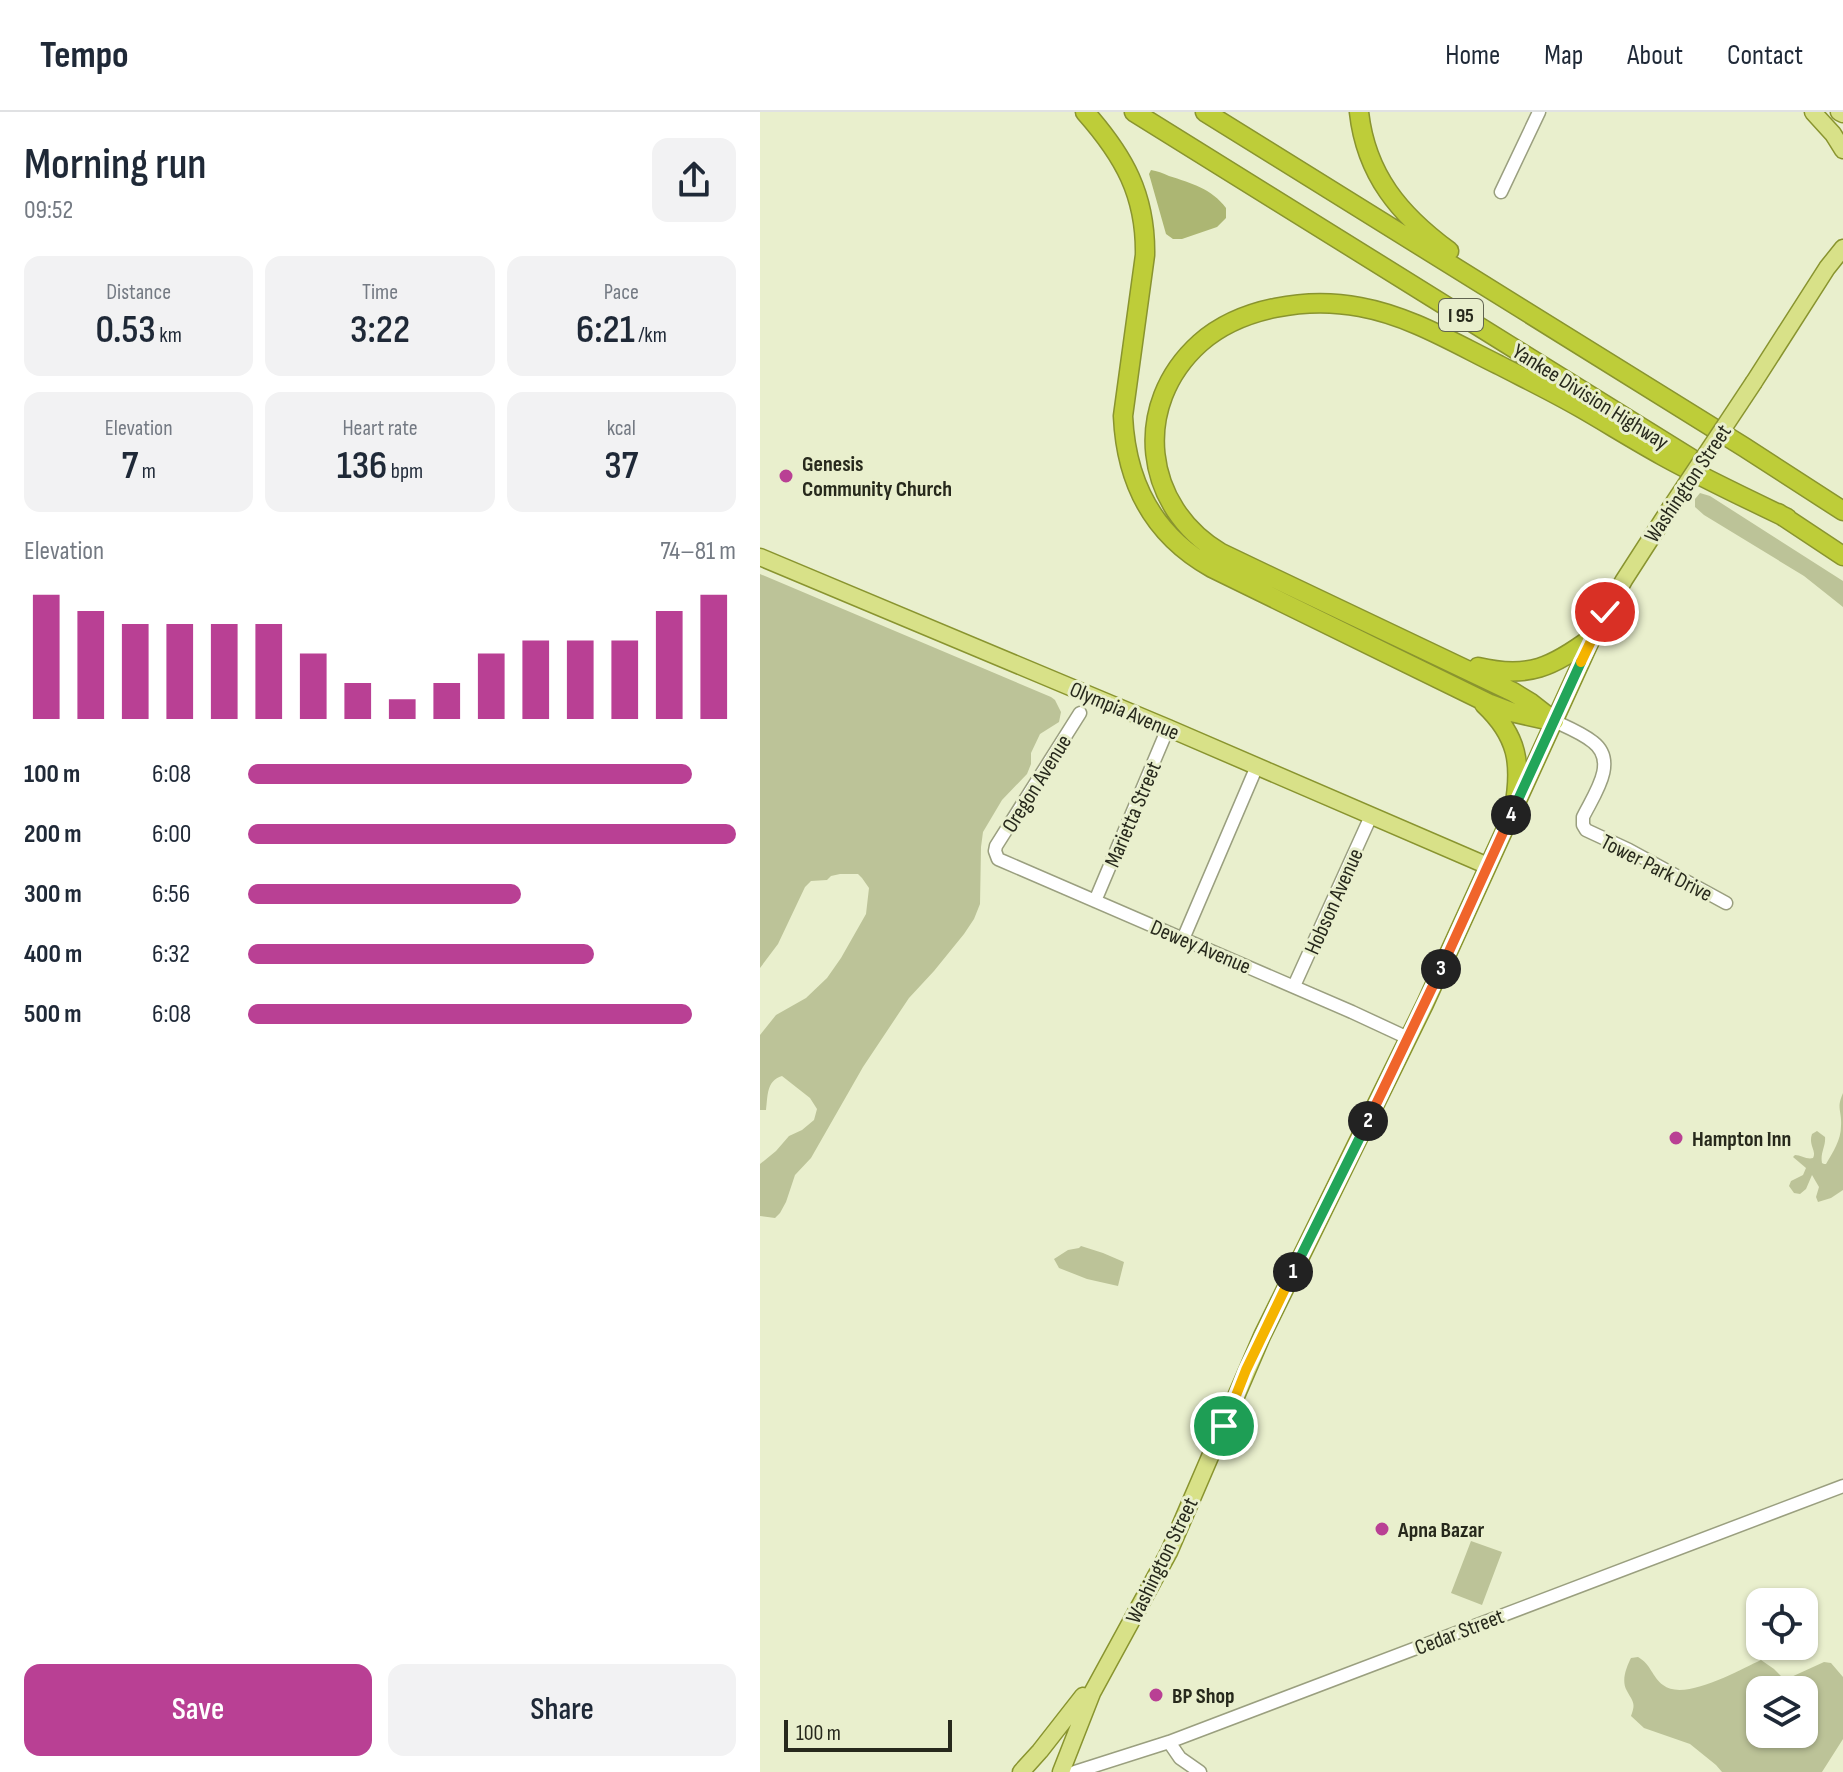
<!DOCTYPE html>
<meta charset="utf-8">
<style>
:root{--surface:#fff;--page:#f2f2f3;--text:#1f2937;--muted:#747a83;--line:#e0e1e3;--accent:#b94094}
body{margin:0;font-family:"Sofia Sans Condensed",sans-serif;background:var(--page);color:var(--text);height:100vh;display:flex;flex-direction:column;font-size:30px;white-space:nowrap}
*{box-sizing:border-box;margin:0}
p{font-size:26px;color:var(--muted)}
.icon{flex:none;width:44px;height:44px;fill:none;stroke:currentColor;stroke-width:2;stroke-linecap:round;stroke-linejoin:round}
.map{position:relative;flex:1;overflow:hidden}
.details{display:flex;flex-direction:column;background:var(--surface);width:760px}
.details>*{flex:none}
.controls{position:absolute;left:986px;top:1476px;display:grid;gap:16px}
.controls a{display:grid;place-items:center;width:72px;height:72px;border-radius:16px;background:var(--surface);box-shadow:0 2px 6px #0004;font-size:40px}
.scale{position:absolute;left:24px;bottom:20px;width:168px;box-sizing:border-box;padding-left:8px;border:4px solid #27291c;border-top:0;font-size:22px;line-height:28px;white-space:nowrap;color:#27291c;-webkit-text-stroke:6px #e9efcd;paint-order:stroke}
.pin{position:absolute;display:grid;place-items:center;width:68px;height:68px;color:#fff;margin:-34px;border:4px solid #fff;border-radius:50%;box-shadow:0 2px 8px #0007}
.km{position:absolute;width:40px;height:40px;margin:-20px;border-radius:50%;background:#222;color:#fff;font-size:22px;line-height:40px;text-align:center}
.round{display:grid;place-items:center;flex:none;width:84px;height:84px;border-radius:16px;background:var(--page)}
.headline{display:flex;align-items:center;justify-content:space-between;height:136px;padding:0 24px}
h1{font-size:44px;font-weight:600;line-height:60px}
.figures{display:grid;grid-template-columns:repeat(3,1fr);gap:12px;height:136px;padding:8px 24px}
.figures div{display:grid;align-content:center;border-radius:16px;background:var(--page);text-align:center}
.figures b{font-size:40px;font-weight:600}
.figures small{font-size:22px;font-weight:400}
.figures p{font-size:22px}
.chart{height:224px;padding:16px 24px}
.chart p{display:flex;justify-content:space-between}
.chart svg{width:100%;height:144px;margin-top:8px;stroke:var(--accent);stroke-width:6}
.cta{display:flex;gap:16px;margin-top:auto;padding:16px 24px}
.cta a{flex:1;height:92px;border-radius:16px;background:var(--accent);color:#fff;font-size:32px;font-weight:600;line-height:92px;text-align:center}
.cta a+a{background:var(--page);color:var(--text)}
ul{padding:0 24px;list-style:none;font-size:26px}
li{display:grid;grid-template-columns:128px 96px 1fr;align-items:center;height:60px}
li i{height:20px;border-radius:10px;background:var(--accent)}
header{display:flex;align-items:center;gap:48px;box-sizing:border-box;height:112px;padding:0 40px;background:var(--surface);border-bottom:2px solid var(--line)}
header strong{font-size:38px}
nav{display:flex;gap:44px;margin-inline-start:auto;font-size:28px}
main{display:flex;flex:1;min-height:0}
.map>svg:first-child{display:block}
.green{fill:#bcc398;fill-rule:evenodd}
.water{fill:#acb673}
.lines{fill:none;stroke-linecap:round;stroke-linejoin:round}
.minor-casing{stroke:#9a9f7f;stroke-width:15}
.major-casing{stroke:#89942f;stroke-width:19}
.highway-casing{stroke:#89942f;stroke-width:21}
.minor{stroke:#fff;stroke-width:12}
.major{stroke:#d8e188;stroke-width:16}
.highway{stroke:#becd39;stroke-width:18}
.major-bridge-casing{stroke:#89942f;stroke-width:19;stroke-linecap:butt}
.major-bridge{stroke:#d8e188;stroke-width:16}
.split-1-casing{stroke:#fff;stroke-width:16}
.split-2-casing{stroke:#fff;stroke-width:16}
.split-3-casing{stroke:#fff;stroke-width:16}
.split-4-casing{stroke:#fff;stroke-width:16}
.split-5-casing{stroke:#fff;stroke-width:16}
.split-6-casing{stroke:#fff;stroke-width:16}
.split-1{stroke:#f5b400;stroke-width:10}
.split-2{stroke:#22a559;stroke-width:10}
.split-3{stroke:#f0652b;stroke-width:10}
.split-4{stroke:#f0652b;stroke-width:10}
.split-5{stroke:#22a559;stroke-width:10}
.split-6{stroke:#f5b400;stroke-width:10}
.poi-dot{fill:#b94094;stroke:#e9efcd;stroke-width:3}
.labels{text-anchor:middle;stroke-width:6;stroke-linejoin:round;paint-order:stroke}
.shield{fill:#e9efcd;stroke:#616451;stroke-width:2}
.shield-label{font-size:20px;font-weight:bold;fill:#27291c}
.street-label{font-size:22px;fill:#27291c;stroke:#e9efcd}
.poi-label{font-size:22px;font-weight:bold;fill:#27291c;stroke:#e9efcd;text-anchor:start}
</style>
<header>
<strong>Tempo</strong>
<nav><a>Home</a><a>Map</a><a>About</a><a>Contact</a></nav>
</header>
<main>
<section class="details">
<div class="headline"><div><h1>Morning run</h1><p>09:52</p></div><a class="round"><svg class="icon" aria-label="share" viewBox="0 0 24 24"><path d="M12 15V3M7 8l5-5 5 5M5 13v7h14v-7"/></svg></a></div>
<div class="figures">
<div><p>Distance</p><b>0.53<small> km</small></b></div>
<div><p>Time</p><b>3:22</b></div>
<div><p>Pace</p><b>6:21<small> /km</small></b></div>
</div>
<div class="figures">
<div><p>Elevation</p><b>7<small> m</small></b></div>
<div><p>Heart rate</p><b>136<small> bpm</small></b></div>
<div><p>kcal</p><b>37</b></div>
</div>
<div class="chart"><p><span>Elevation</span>74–81 m</p>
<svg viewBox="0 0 160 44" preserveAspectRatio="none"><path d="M5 44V6M15 44V11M25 44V15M35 44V15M45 44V15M55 44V15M65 44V24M75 44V33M85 44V38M95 44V33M105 44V24M115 44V20M125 44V20M135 44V20M145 44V11M155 44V6"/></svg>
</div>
<ul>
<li><b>100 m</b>6:08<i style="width:91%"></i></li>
<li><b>200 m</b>6:00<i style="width:100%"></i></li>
<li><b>300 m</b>6:56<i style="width:56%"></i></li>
<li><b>400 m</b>6:32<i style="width:71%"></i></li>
<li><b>500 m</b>6:08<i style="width:91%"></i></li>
</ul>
<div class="cta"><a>Save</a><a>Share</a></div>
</section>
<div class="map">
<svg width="1083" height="1660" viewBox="0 0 1083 1660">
<rect width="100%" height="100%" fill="#e9efcd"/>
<path class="green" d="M940,381L950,384L1083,469V495L1044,464L944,403L935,395V387Z
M0,462L291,585L295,588L301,600L299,610L280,622L271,641V652L267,662L242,688L223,720L221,735L220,792L214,807L204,822L174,859L149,886L103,955L51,1046L35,1063L26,1090L20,1101L15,1106L0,1104V1052L16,1039L29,1024L42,1018L54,1008L57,997L50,986L22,964C6,969 8,984 6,998H0V923L16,903L46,886L67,866L81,846L106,802L109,776L102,766L98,762H80L71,764L67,768L51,769L45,775L18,832L0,856Z
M1083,981V1078L1071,1086L1058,1090L1056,1085L1059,1075L1052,1063L1046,1077L1040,1082L1034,1081L1029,1074L1031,1069L1043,1063L1046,1056L1033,1045L1035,1043C1041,1043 1047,1048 1053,1046C1057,1039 1048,1033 1052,1022L1057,1019L1065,1025C1066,1034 1060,1041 1062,1051L1064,1052H1066C1073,1040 1081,1028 1081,1014C1082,998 1076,997 1083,981Z
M321,1134L343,1141L364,1150L358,1174L327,1167L299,1156L294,1147L308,1138L319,1136Z
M711,1429L742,1440L722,1493L691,1481Z
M878,1545C891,1552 892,1565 903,1573C924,1590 979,1558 1001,1548L1014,1557L1023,1566H1029L1064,1550L1071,1551L1083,1565V1627L1062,1660H962L956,1653L930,1632L884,1616L871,1604C876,1591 873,1590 867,1579C861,1569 866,1556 871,1546ZM1000,1578H1044V1622H1000Z"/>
<path class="water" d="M391,58C397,59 403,61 409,64C431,71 452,77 466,96V106L457,115L422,127H413L406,122L389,62Z"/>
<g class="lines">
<g class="minor-casing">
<path id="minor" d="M741,80L779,0
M320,601L236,734L235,739L238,747L592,900L648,926
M794,609C807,615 822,621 833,630C859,650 833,684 823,705V713L826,718L869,738L966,791
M335,789L408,616
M423,827L497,654
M534,874L611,704
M409,1630L420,1646L440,1660
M315,1660L409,1630L1083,1374"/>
</g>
<g class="major-casing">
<path id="major" d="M1053,0L1073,22L1083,38
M1079,0L1083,2
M994,270L1067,156L1083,136
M0,445L408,616L728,754
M261,1660L280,1639L323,1584
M301,1660L332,1581L409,1440L502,1224L665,892L835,520L864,468L911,395"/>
</g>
<g class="highway-casing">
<path id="highway" d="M325,0C364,44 386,83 385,143L363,304C366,370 393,423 452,456L730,592L751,600L791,609
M374,0L932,347
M445,0L984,335L1083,399
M599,0C606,63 640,103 689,139
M1018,401L1083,444
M718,555C769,567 792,555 833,525
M724,592C758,624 762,652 754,696
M794,609L771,591L753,580L461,441C383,395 371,293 440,231C481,195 548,185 600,195C650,204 694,231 739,253C766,267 793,280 819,295C847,311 874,328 903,344C943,366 985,386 1027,406"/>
</g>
<use href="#minor" class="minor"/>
<use href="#major" class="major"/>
<use href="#highway" class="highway"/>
<g class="major-bridge-casing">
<path id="major-bridge" d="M911,395L994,270"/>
</g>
<use href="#major-bridge" class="major-bridge"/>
</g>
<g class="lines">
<g class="split-1-casing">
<path id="split-1" d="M464,1314L486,1258L533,1160"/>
</g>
<g class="split-2-casing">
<path id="split-2" d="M533,1160L608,1009"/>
</g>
<g class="split-3-casing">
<path id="split-3" d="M608,1009L681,857"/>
</g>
<g class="split-4-casing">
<path id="split-4" d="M681,857L751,703"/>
</g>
<g class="split-5-casing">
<path id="split-5" d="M751,703L821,550"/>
</g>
<g class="split-6-casing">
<path id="split-6" d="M821,550L845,500"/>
</g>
<use href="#split-1" class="split-1"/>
<use href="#split-2" class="split-2"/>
<use href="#split-3" class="split-3"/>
<use href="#split-4" class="split-4"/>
<use href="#split-5" class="split-5"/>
<use href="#split-6" class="split-6"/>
</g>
<g class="poi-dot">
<circle cx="26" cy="364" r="8"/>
<circle cx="916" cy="1026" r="8"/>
<circle cx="622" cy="1417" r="8"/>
<circle cx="396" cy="1583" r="8"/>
</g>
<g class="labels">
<rect class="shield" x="679" y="187" width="44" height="32" rx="6"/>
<g class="shield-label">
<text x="701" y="210">I 95</text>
</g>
<g class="street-label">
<text transform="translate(831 284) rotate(32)" y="8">Yankee Division Highway</text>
<text transform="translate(927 371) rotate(-56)" y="8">Washington Street</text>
<text transform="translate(365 598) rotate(23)" y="8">Olympia Avenue</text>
<text transform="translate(276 671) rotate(-58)" y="8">Oregon Avenue</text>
<text transform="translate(372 702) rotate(-67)" y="8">Marietta Street</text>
<text transform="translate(897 755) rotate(27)" y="8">Tower Park Drive</text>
<text transform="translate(573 789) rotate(-66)" y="8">Hobson Avenue</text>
<text transform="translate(441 834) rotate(23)" y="8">Dewey Avenue</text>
<text transform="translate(401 1448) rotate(-64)" y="8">Washington Street</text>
<text transform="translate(699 1519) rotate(-21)" y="8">Cedar Street</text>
</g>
<g class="poi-label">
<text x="42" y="359">Genesis<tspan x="42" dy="25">Community Church</tspan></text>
<text x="932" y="1034">Hampton Inn</text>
<text x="638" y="1425">Apna Bazar</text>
<text x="412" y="1591">BP Shop</text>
</g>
</g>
</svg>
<div class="controls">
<a><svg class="icon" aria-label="locate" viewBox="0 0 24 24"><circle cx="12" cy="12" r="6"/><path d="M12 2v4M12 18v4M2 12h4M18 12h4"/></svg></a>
<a><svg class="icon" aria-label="layers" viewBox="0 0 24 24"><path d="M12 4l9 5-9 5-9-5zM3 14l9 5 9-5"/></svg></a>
</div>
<div class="scale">100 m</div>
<div class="pin" style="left:464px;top:1314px;background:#1e9e55"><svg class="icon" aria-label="arrive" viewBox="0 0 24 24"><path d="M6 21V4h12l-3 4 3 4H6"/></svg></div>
<div class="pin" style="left:845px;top:500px;background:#d93025"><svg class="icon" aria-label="check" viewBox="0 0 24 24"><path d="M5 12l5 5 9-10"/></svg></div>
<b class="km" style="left:533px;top:1160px">1</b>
<b class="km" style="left:608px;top:1009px">2</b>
<b class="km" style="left:681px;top:857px">3</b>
<b class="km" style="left:751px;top:703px">4</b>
</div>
</main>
